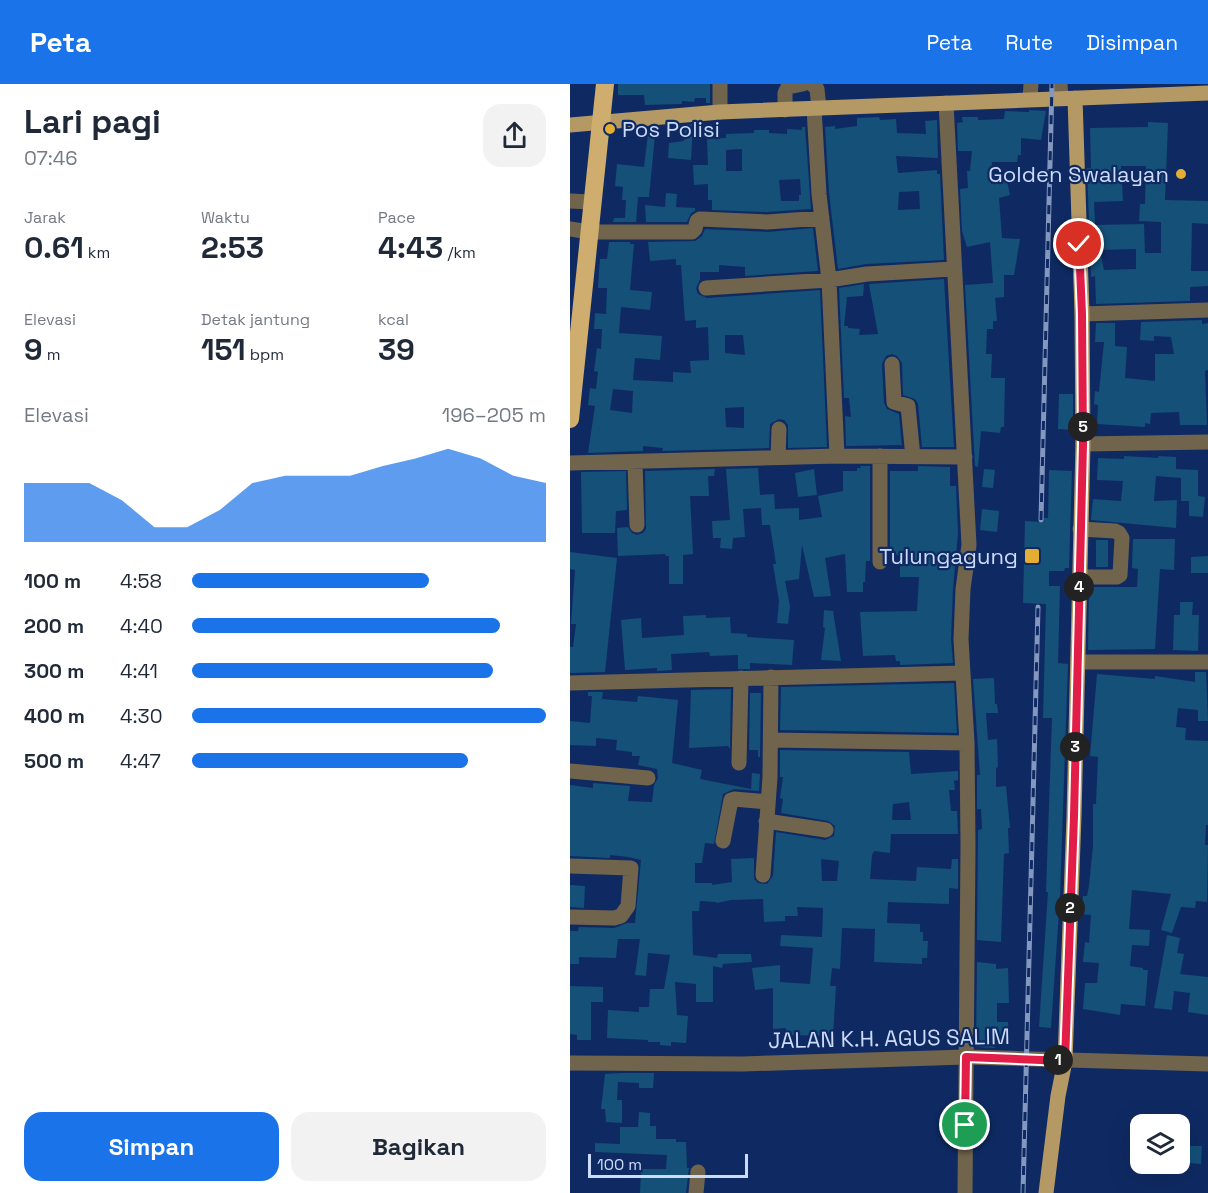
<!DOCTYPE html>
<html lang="id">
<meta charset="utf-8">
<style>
:root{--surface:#fff;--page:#f2f2f3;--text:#1f2937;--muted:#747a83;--accent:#1a73e8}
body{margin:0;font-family:"Space Grotesk",sans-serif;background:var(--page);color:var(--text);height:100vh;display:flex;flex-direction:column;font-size:22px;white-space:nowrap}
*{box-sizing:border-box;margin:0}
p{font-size:20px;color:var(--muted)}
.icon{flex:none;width:33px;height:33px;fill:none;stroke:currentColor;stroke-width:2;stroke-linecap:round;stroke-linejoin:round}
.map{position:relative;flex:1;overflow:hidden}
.drawer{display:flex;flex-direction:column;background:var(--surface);width:570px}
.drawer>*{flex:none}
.tools{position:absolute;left:560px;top:1030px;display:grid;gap:12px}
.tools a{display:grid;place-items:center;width:60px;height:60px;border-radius:12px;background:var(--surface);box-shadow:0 6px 24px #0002;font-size:30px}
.scale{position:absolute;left:18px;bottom:15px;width:160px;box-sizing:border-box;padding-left:6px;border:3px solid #ccdbf8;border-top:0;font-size:16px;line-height:21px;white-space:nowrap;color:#ccdbf8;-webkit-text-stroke:4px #0f2a63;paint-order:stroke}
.pin{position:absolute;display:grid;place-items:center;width:51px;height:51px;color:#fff;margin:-26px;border:3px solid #fff;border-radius:50%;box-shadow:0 2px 6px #0007}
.km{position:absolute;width:30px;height:30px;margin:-15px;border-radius:50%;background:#222;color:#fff;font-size:16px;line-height:30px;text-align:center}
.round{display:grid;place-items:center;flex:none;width:63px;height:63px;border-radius:18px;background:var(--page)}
.overview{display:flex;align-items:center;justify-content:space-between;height:102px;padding:0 24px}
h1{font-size:33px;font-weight:800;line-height:45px}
.stats{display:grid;grid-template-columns:repeat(3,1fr);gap:9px;height:102px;padding:6px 24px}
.stats div{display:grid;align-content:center}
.stats b{font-size:30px;font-weight:800}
.stats small{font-size:16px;font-weight:400}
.stats p{font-size:16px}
.chart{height:168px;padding:12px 24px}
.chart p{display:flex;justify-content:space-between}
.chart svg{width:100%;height:108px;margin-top:6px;fill:var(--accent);opacity:.7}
.button{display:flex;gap:12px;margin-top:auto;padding:12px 24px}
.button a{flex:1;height:69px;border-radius:18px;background:var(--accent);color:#fff;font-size:24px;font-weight:800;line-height:69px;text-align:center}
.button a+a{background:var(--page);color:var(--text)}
ul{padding:0 24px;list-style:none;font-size:20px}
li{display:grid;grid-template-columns:96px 72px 1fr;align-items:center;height:45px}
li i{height:15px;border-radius:8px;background:var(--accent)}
header{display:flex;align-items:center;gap:36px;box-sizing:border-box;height:84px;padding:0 30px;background:var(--accent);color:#fff}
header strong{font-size:28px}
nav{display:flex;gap:33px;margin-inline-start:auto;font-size:21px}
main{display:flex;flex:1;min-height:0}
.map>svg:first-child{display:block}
.building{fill:#145078;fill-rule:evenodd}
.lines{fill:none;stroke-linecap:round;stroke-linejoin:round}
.minor{stroke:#71644c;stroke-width:15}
.major{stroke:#b49965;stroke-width:15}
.highway{stroke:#cead6f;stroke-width:18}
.rail-casing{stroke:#8498bf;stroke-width:5}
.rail{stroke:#0f2a63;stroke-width:3;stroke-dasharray:9;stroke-linecap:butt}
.route-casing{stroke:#fff;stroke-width:12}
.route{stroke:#e11d48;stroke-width:8}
.poi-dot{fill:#e4ae35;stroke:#0f2a63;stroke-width:2}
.labels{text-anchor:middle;stroke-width:4.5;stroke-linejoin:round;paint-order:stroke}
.poi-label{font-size:22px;fill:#ccdbf8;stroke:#0f2a63;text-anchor:end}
.street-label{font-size:22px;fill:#ccdbf8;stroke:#0f2a63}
</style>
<header>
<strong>Peta</strong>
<nav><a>Peta</a><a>Rute</a><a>Disimpan</a></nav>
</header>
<main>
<section class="drawer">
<div class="overview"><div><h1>Lari pagi</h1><p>07:46</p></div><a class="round"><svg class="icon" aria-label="share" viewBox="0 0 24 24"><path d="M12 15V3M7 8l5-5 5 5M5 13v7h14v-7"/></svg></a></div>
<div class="stats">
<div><p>Jarak</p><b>0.61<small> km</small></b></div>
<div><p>Waktu</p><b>2:53</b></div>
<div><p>Pace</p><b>4:43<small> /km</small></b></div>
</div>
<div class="stats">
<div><p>Elevasi</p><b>9<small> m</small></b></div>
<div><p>Detak jantung</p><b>151<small> bpm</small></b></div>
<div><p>kcal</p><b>39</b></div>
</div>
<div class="chart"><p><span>Elevasi</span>196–205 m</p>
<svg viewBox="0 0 160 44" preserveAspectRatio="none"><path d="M0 44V20L10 20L20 20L30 27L40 38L50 38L60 31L70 20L80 17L90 17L100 17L110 13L120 10L130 6L140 10L150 17L160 20V44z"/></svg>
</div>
<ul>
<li><b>100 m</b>4:58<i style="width:67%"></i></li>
<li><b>200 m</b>4:40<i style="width:87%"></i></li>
<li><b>300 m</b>4:41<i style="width:85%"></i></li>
<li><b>400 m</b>4:30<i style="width:100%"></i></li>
<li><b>500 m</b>4:47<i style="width:78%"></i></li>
</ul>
<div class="button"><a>Simpan</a><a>Bagikan</a></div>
</section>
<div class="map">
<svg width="638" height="1109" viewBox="0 0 638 1109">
<rect width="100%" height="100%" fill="#0f2a63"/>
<path class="building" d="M48,0H140V19H136V14H125L124,18L112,17V20L75,21L74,11H48Z
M459,26L476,27L471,56L451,54V71H448L447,78H422L421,100L437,97L440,111L429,114L432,154L450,155L444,191H434V213L425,214L427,237H423V245H417L416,270H422L421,294H435L434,343H431L430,349L411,347L408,383L405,382L395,201L423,199L420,158L397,163L392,147L390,105L398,104L397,87H400L402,67H388L387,39L393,38L392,33H408V36L434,35L435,27L459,28Z
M309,33L310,36L326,35L327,49L356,50L355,37L367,36L368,74L326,72L328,89L367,86V90H370L374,176L296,180L268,185L259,109L255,43L265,42V45L287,42V34ZM349,107L350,125L328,126L329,108Z
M578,38L598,39L595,116L638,117V140L622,139L621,187H638V202L620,203V217L526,220L525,192L521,193L517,84H521L520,44L578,43ZM551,82H576L575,120H570L569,137L591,138V169H575L574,140L525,141L524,118L553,117ZM566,165V185L534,186L530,166Z
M123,40L121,76L98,74L99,59L114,57L115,41Z
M232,43H235L241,125L197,128L142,126V116H138V100L124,101L123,81H138L137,55L156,54V50L184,49V46H199V49L217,50V45L232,46ZM172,65V87H156V66ZM230,95L231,111H229V117H211L209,96Z
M78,50L85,51L79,113H68L66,138H43L44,134H55L56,116H52L53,103L45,102L47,80L74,83Z
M96,109L107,110L106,123L125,124V127L121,129L117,138H76L75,121L95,123Z
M243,144L248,187L175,192V183L149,181V188H130V196L126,204L128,210L137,214L250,206L257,363L218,364V341L214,336L209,335L200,340L199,364L92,367L93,364L73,362V367L18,369L25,322L18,321L20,304L26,305L28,288L24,287L27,264L31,265L32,245H24L25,229L36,230L37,204H28L29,186L30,175H37L39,158H60V160H64L60,206L82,208L80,226L51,223L49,249L92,252L90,276L65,274L63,296L103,298V288L121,289L120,277L139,276L138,243L126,244V236L115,237L111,181H106V175L80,177L78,158L125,157L132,152L135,145L198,148ZM155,251H173L175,271L155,269ZM43,305L63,307L62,329L40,326ZM174,323V344L156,343L155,324Z
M374,195L384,363H352L348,320L345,315L333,311L332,279L327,272L322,270L316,272L312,280L314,319L317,325L329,330L332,363L331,361L276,362L275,332L281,333L279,314H274L269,204L294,200L293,212L277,213L274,242H278V244L290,245L289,251L308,250L299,200Z
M632,236V240L638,239V286L635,287L637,341H610L609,328L581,329L580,340L575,339V343L527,340L528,321L524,320L525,307L529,308L534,258H525L526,239H545V262L557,263L555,294L585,297V270H604L601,253L584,252V257L570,256L571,238Z
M489,310H503V346L488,345Z
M554,372L588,374V372L606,373V385L628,386V412L635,413L633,433L619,432V417H611V394L586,392L584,417L607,416L606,444L521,436L523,415L551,417L553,397L527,396L528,374L554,375Z
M290,382H300V477H296L295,498H293V508H277L275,470L255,474L261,512L244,513L232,461L229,495L215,497L220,522L218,540L207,539L209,517L203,480H206L200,441H192L191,424L173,425L175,453L163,454L162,465L150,464L151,454H143L142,437L160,436L156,385L188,384L190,411L204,410L205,425L229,424V436L252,433L248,412L273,407V387H287V384H291Z
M348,382L380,383V402H386L388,449L383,505L381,555L383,579L330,581V577H326L325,571L293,572L290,528L347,527L349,493H330V471L320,470V387H348Z
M145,385L144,392H138L139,412H120L123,470L113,471V500H99V472H96L95,470L48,472L47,444L58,443L62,449L67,451L73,449L76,445L75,387Z
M244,385L247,411L228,413L225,389Z
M414,385L425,386L423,404L412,403Z
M479,386L502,387L499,484H495L494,487H479V502H490L488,579L498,580L490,813L481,944L469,943L478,808H476L482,634H473L476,520L453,519L455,437L472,438L473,434H478Z
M56,387L57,426L46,427L45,449H12L11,388Z
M412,425L429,427L427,448L410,446Z
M563,455H605L604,486L590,485L585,565L518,566L519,503H567L568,485L562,484Z
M526,456H538V483H526Z
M0,468L47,474L35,588L0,589V563H3L6,540H1L5,486L0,485Z
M638,472V489H621V473Z
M610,518H623L622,531H629L628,567L603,566L604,531H610Z
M254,526L263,527L271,577L251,576L255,544L253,543Z
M136,531V534L160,533L161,549L177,550V553L224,556L222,581L180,579V585H168V571L140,572L139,568L101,570L102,586L87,587V584L55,586L51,536L71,534L72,554L114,551L113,532Z
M625,588H636L638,637H628V626L608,624L606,643L616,644L615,656L638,657V741H636L635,761H638L637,818L626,817L625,824L611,823L602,849L591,846L601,810L562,806L559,845L580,846L579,862L562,861L560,882L573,884V886H578L575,922L551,920L550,931L513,925L515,899H527L529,879L513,878L515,858L519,859L521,831L511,830L513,812H517L519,801L523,762V720H526L528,673L520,672L527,590L585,595V592L625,598Z
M424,594L425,620H427L428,629H416L418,656L427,655L428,683L426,684V703L436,702L440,744H438L439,769L434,770L431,858L407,856L408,746L412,745L411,725H407V691H410L403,595Z
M384,599L387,649L210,646L211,603Z
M161,605L160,665L158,662L119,664L121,606Z
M18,608H33L32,615L67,618L68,612L108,616L102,679L132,686L130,695L181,705L182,689L190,690L189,707L164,705L153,710L144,760L135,759L132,779H125V799H142V801L162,798L161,775L184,774V795L188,799L197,800L203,792L206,748L255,756L264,752L265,742L258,737L211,729L213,715L210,714L213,693H210V666L339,668L341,690L388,687V696L384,697L385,706H379L381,727H387L388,750H321L320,769L304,767L302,771L300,795L346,797L347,783L381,785L382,775H388V805L379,804V820L318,818L317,839L350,840V848H353V857H358L357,874H352V880L304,878L305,845L272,844L270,885L262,884L260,902H266L263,952L216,951V944L203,945V904L185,906L182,884L210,881V898L240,900L243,864L210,862L211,851L252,853L253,824L227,823L228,832H215V837L194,838L193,815L161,816L147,819L146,818L130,817L129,827H122L123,871L147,874L148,870H181L182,878L153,880L152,884L143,882V918H126V900L105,898L107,931L118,932L116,959L101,958V962L90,961V958H78V956L37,954L38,926L69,928V923H79L80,905H94L100,871L78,869L76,892L65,891L70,855H48L46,874L9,873V880H0V847H8L9,843L44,844L57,839H65L71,776L58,773L40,771V774L0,772V701L23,704V699L60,702L58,717L82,718L84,701L88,694L87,685L68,681L70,672H62V668L46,666L47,656L26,654V662L0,661V637L20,639L22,612H18ZM339,718L341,736H322L323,720ZM251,775L269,777L267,797H252Z
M180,609H191L190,673H188V666H179Z
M0,801L15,802L14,824L0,823Z
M597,851L610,854L607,869L614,870L610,890L638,893V931L618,928L620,909L604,907L602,926L584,924Z
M407,878L426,880V885L438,884L439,919H427V938H438L439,960L424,959L425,964L406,963Z
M0,902L33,903V918H21V956H7V951L0,950Z
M52,989H84L83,1004H69V999L48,998L47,1016H52V1039L36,1038L35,1025H31L35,990Z
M69,1028L80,1029V1042H86V1055H106V1058H116L117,1084H119L116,1109H70L71,1085H96L97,1071L25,1068V1059L50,1060V1043H68Z
M620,1062H632L631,1080L619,1079Z"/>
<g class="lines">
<path class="minor" d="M242,0L247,5L249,24
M490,0L491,14
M460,15L461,0
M376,19L399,461L393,505L391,555L397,659L398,762L395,1109
M244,24L249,110L259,196L267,372
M215,26V9L218,3L233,0
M150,28V0
M0,117L22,118
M0,145L19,148H122L125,145L127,137L130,135L197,138L252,134
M136,204L259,196L297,190L383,185
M512,230L638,226
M322,280L324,318L338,322L343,373
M513,360L638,358
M310,372V478
M208,374L209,345
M0,379L267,372L395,373
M65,379L67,441
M509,493H547L550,491L552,454L549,449L545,447L510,445
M508,578H638
M0,599L392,589
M201,656L397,659
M169,679L171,594
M0,687L78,694
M196,737L256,746
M153,757L161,716L164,715L198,718
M0,782L61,784L58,822L51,832L44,834L0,833
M193,791L200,693L201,593
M0,979L172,980L396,973L638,980
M126,1109L128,1088"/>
<path class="major" d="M0,41L150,28L638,9
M476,1109L488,1012L495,977L504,732L513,360L512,230L505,14"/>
<path class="highway" d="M0,335L35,0"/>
<g class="rail-casing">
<path id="rail" d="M471,436L482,0
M453,1109L468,523"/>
</g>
<use href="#rail" class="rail"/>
</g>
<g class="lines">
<g class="route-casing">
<path id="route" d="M395,1041L396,973L495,977L504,732L513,360L512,230L509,160"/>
</g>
<use href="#route" class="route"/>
</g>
<g class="poi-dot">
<circle cx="40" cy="45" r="6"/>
<circle cx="611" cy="90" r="6"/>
<rect x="454" y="464" width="16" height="16" rx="3"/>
</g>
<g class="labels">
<g class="poi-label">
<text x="52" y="53" text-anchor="start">Pos Polisi</text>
<text x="599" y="98">Golden Swalayan</text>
<text x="448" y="480">Tulungagung</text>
</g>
<g class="street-label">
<text transform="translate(319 954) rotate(-1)" y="8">JALAN K.H. AGUS SALIM</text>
</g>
</g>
</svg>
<div class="tools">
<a><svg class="icon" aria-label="layers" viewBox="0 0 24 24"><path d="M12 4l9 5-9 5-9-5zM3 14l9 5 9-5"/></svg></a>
</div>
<div class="scale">100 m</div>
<div class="pin" style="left:395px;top:1041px;background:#1e9e55"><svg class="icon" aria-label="arrive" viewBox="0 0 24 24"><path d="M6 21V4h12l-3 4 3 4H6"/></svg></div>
<div class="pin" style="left:509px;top:160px;background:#d93025"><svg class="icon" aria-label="check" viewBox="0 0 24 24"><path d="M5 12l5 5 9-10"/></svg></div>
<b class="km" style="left:488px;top:976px">1</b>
<b class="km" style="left:500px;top:824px">2</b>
<b class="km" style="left:505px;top:663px">3</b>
<b class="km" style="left:509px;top:503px">4</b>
<b class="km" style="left:513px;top:343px">5</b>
</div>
</main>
